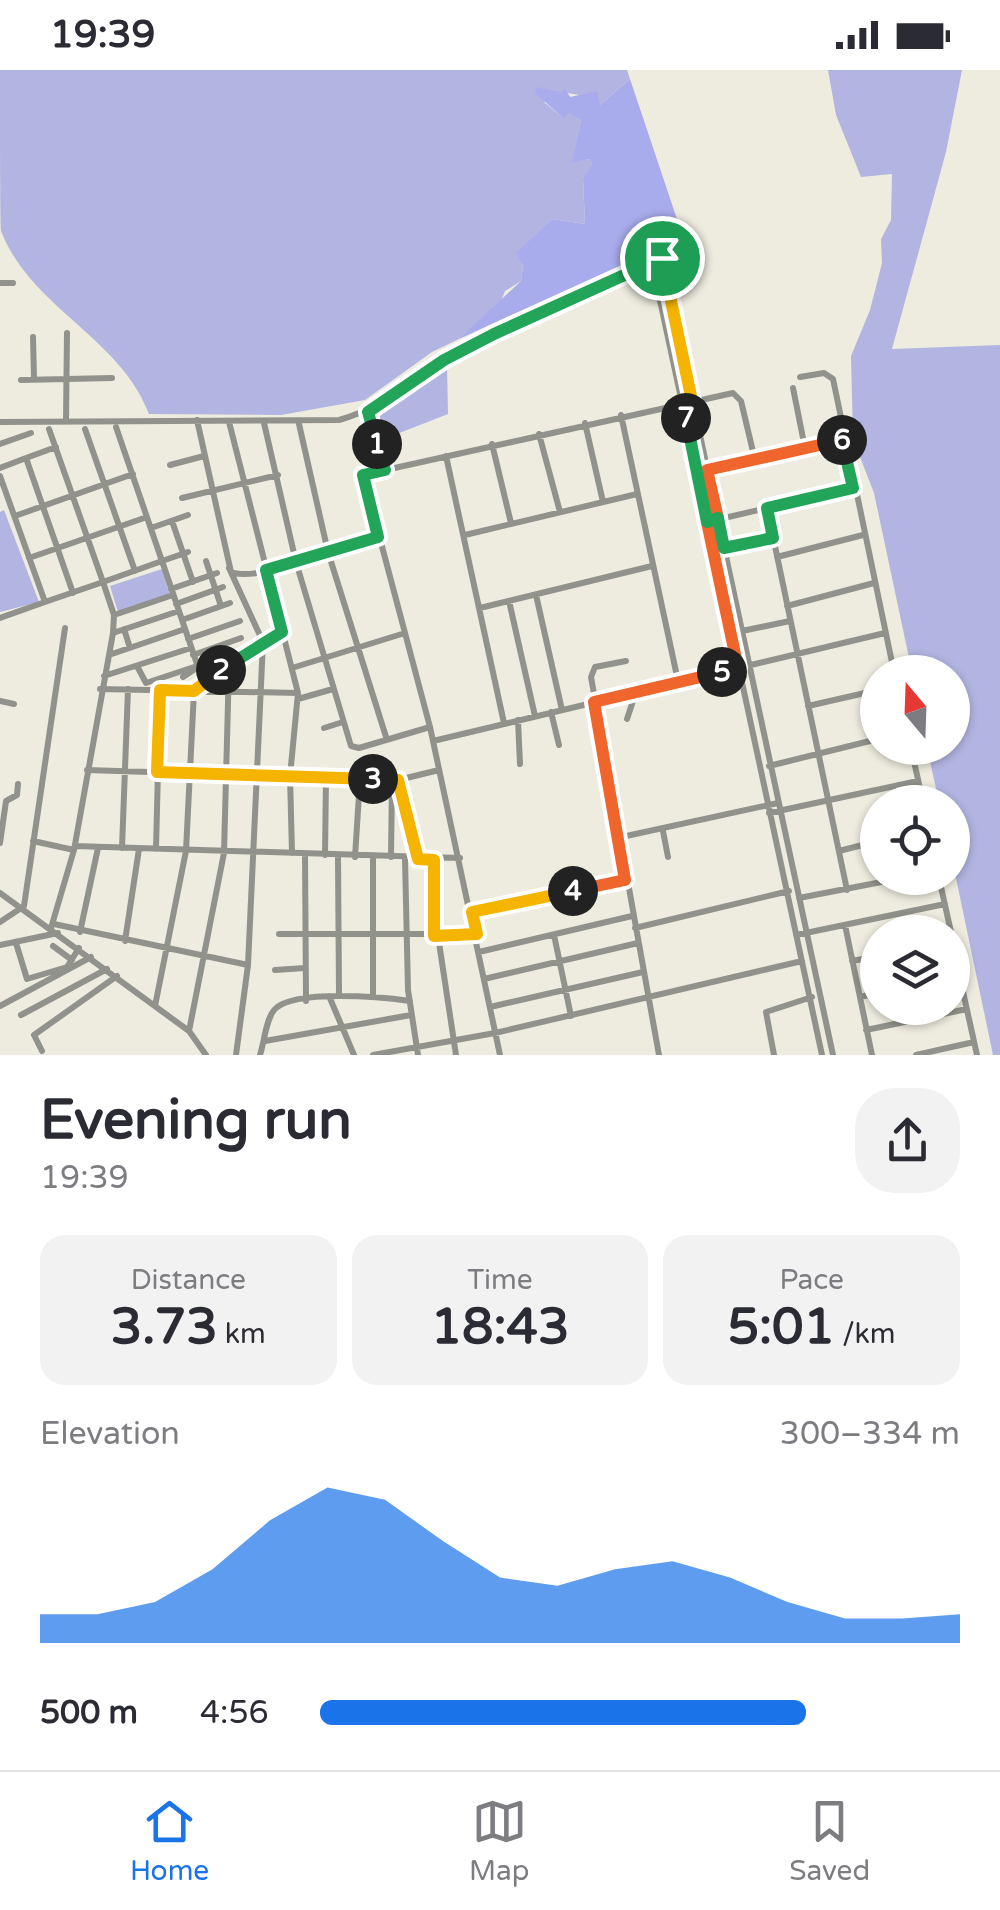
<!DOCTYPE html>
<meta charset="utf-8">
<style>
:root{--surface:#fff;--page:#f2f2f3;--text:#2b2b33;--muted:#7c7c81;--line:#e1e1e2;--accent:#1a73e8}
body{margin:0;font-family:"Varela Round",sans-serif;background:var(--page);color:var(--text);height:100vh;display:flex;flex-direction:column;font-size:38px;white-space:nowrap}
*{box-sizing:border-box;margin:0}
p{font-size:32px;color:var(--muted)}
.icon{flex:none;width:55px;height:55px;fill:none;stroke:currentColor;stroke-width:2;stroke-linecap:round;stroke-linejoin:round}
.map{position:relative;height:985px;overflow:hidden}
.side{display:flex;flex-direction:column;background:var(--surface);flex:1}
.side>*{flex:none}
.needle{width:65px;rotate:341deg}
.fabs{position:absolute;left:860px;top:585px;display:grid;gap:20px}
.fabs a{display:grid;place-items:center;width:110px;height:110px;border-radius:50%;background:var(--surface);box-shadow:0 2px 8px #0004;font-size:50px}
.pin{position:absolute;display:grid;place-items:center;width:85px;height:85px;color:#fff;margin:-42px;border:5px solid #fff;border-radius:50%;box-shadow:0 2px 10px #0007}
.km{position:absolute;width:50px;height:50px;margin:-25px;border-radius:50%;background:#222;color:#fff;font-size:28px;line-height:50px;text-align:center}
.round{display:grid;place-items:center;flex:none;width:105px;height:105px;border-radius:40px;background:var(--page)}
.headline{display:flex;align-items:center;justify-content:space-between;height:170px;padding:0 40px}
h1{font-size:55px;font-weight:700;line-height:75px}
.figures{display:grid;grid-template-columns:repeat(3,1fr);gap:15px;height:170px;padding:10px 40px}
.figures div{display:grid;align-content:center;border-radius:25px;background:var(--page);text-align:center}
.figures b{font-size:50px;font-weight:700}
.figures small{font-size:28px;font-weight:400}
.figures p{font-size:28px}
.chart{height:280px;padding:20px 40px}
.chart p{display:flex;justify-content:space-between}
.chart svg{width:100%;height:180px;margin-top:10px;fill:var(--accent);opacity:.7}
ul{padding:0 40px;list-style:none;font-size:32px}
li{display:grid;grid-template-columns:160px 120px 1fr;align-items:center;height:75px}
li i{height:25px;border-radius:12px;background:var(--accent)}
.status{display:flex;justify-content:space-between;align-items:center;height:70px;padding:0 50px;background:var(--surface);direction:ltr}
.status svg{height:28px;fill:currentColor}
.tabs{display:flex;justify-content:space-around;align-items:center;height:140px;border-top:2px solid var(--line);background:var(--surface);font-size:28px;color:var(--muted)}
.tabs a{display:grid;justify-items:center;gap:5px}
.tabs .on{color:var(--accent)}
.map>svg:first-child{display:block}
.green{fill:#b2b5e1}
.water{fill:#a9acec}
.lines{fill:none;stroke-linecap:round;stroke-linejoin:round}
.minor{stroke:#92928c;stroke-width:6}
.split-1-casing{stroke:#fff;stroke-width:20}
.split-2-casing{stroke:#fff;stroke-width:20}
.split-3-casing{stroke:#fff;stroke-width:20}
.split-4-casing{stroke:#fff;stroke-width:20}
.split-5-casing{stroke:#fff;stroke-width:20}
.split-6-casing{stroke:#fff;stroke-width:20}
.split-7-casing{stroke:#fff;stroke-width:20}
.split-8-casing{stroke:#fff;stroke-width:20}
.split-1{stroke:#22a559;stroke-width:12}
.split-2{stroke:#22a559;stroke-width:12}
.split-3{stroke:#f5b400;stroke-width:12}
.split-4{stroke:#f5b400;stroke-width:12}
.split-5{stroke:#f0652b;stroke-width:12}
.split-6{stroke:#f0652b;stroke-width:12}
.split-7{stroke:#22a559;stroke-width:12}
.split-8{stroke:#f5b400;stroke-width:12}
</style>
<div class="status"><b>19:39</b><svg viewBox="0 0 49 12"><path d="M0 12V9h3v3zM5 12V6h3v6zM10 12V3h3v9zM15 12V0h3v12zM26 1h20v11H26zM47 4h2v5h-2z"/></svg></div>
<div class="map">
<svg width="1000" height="985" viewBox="0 0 1000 985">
<rect width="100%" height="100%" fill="#eeecdf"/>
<path class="green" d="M0,0H627L630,9L600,35L586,26L561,22L544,32L562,47L569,42L581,50L573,92L589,89L594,93L583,110L585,154L552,149L517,183L523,196L521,211L505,221L499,236L459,269L432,282L365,330L281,345L149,344C120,267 31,238 1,161C0,140 0,30 0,0Z
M828,0H962L946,82L892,279L1000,275V985H993L953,794L952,732H939L927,678H952V602H912L874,423L853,369L851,286L870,240L882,193L881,169L891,150L892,104L861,107L836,45Z
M447,296L448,344L379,371L372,345Z
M4,440L39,532L0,542V442Z
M162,499L170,525L118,542L110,516Z"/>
<path class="water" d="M630,9L683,167L459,269L521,211L523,196L516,183L552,149L585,154L583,109L593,93L589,89L572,93L581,50L569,43L563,48L535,23L536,17L561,22L565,18L570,27L597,21L600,35Z"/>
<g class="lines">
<path class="minor" d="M662,188L833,985
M652,193L822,985
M0,213H13
M33,267L34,308
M800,307L824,303L833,309L894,602
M21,310L112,308
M793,318L805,378
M368,342L385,400
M621,345L678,611
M197,350L231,502C258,513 347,476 378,467
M66,351L67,263
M0,352L339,350C387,337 415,305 458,283C533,244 613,213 688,175
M229,352L298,623L290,706L292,783
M264,353L296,492L351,676L359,678L430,657
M585,353L603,432
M299,354L328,482L387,670
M116,357L162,491L188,482
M85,359L135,501
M539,364L560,442
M0,374L31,363
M492,374L511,453
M446,386L504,653
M26,388L56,377
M170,395L204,386
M0,398L26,388L73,523
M707,401L842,369
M0,406L45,532L0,548
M182,428L278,405
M767,438L847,820
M15,446L133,404
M172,451L193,512
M707,452L853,418
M151,458L188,445
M465,465L637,424
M724,478L773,468
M777,487L863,465
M29,488L147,447
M206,491L221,536
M171,519L217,503
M536,525L562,640
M509,531L535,646
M45,532L103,512L49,359
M176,534L223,517
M787,536L874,513
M480,538L652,496
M114,545L173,525
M182,550L230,533
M124,559L130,578
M742,561L790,551
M113,563L179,541
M188,569L240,551
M109,585L185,559
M193,585L241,568
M626,591L595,597L591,607L659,985
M137,596L146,613L197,596
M198,597L229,589
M292,598L405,563
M104,606L191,578
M100,619L298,623
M298,629L333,619
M0,631L14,634
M808,636L878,620
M551,642L559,675
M627,649L636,622
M518,650L520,694
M324,658L343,652
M433,671L885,563
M911,678L923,732
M769,696L878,669
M87,700L398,710L439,700
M398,710L418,789
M769,743L918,711
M663,761L668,787
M617,768L778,733
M33,771L74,780
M0,773L6,731L17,725L18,714
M75,776L460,788
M122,778L128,619
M156,779L160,620
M839,781L878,771
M305,784L306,931
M325,785L326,707
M338,787L339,924
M355,787L360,709
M373,787V926
M391,787L392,710
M405,789L408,920L418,985
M434,789L435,865
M939,808L951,862
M0,823L189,961L206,985
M799,828L902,808
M472,842L625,810
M0,852L24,836L65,558
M54,854L248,895L263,572L229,498
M845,855L872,985
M51,858L74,780L113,563L114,545L103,512L162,491L198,597L183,607
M635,858L789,821
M80,862L98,778
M279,864H477
M554,865L571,946
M796,865L945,834
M438,866L456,985
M125,871L139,779
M952,872L977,985
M16,873L27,909L67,897L79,878
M0,875L58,863
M53,876L72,890
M479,882L632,846
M852,891L878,886
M275,900L305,898
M484,909L638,873
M329,926L354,985
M860,927L878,923
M0,936L91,887
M155,936L186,781L194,621L229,595
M490,937L643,902
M21,945L107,899
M866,960L967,939
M189,961L224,783L229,595L282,562
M265,971L411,945
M42,981L34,965L117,906
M236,985L248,895
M260,985C264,973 266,948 275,939C295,919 383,927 410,931
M373,985L495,963L802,891
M500,985L430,657L363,405L733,323L741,331L755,390
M774,985L766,942L812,927
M916,985L974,972"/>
</g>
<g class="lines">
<g class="split-1-casing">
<path id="split-1" d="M377,374L368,342L444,290L494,264L662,188"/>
</g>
<g class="split-2-casing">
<path id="split-2" d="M221,600L282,562L266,500L378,467L363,405L385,400L377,374"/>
</g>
<g class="split-3-casing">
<path id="split-3" d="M221,600L194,621L160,620L157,702L373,709"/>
</g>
<g class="split-4-casing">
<path id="split-4" d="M373,709L398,710L418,789L434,790V866L477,864L472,842L573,821"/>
</g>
<g class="split-5-casing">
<path id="split-5" d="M573,821L625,810L594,632L722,602"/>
</g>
<g class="split-6-casing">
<path id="split-6" d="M722,602L738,598L707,452L718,448L707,400L842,370"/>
</g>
<g class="split-7-casing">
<path id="split-7" d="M686,348L707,452L718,448L724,478L773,468L767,438L853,418L842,370"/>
</g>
<g class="split-8-casing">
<path id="split-8" d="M662,188L692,331L683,333L686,348"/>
</g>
<use href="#split-1" class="split-1"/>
<use href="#split-2" class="split-2"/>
<use href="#split-3" class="split-3"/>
<use href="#split-4" class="split-4"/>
<use href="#split-5" class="split-5"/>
<use href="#split-6" class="split-6"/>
<use href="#split-7" class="split-7"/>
<use href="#split-8" class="split-8"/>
</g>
</svg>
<div class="fabs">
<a><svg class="needle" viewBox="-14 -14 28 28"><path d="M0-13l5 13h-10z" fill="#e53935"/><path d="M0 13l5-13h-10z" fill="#7c7c81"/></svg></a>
<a><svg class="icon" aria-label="locate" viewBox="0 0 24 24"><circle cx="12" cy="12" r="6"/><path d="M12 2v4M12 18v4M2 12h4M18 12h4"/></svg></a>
<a><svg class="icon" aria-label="layers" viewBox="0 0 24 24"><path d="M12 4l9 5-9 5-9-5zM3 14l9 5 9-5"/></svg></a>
</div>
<div class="pin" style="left:662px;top:188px;background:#1e9e55"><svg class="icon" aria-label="arrive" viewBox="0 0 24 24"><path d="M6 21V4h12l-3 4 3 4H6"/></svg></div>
<b class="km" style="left:377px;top:374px">1</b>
<b class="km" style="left:221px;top:600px">2</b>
<b class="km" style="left:373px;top:709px">3</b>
<b class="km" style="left:573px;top:821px">4</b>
<b class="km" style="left:722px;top:602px">5</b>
<b class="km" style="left:842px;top:370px">6</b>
<b class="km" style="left:686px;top:348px">7</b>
</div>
<section class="side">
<div class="headline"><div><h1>Evening run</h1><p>19:39</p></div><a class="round"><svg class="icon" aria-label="share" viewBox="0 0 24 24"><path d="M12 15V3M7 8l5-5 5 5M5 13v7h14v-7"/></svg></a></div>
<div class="figures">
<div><p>Distance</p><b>3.73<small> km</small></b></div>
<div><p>Time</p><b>18:43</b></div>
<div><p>Pace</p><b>5:01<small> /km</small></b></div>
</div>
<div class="chart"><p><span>Elevation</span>300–334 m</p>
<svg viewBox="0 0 160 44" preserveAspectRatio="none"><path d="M0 44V37L10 37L20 34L30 26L40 14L50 6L60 9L70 19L80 28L90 30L100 26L110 24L120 28L130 34L140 38L150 38L160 37V44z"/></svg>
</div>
<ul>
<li><b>500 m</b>4:56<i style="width:76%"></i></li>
</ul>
</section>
<nav class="tabs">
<a class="on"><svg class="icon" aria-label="home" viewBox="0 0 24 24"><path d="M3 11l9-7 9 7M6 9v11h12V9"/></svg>Home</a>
<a><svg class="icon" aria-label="map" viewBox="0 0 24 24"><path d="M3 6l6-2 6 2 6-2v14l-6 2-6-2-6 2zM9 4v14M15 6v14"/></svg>Map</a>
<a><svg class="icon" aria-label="saved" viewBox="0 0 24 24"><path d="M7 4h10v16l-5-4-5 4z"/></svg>Saved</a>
</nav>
